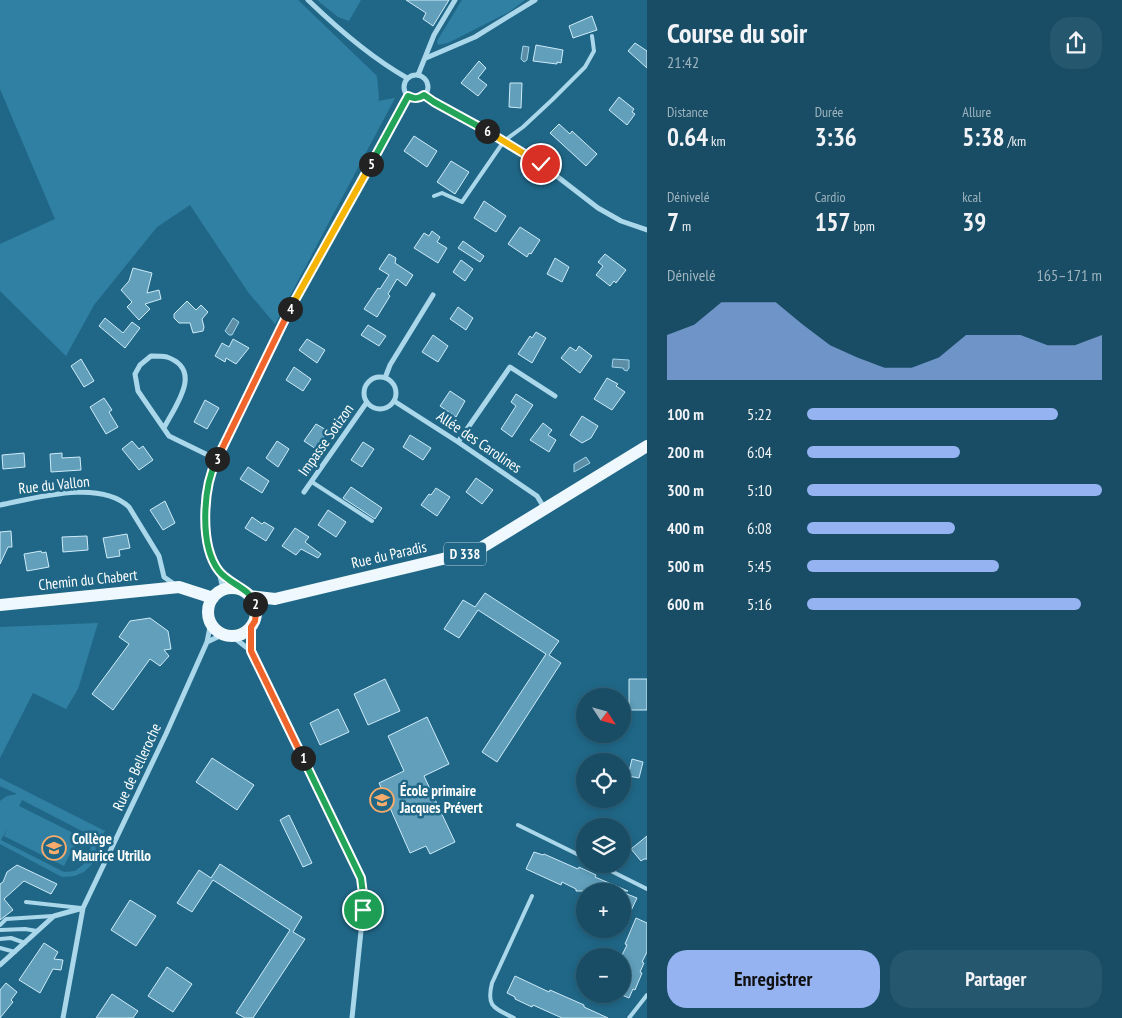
<!DOCTYPE html>
<html lang="fr">
<meta charset="utf-8">
<style>
:root{--surface:#184d65;--page:#25576e;--text:#f1f3f6;--muted:#9fb4bf;--line:#366479;--accent:#95b2f1}
body{margin:0;font-family:"PT Sans Narrow",sans-serif;background:var(--page);color:var(--text);height:100vh;display:flex;flex-direction:column;font-size:19px;white-space:nowrap}
*{box-sizing:border-box;margin:0}
p{font-size:16px;color:var(--muted)}
.icon{flex:none;width:28px;height:28px;fill:none;stroke:currentColor;stroke-width:2;stroke-linecap:round;stroke-linejoin:round}
.map{position:relative;flex:1;overflow:hidden}
.drawer{display:flex;flex-direction:column;background:var(--surface);width:475px}
.drawer>*{flex:none}
.needle{width:32px;rotate:126deg}
.controls{position:absolute;left:576px;top:688px;display:grid;gap:10px}
.controls a{display:grid;place-items:center;width:55px;height:55px;border-radius:50%;background:var(--surface);box-shadow:0 2px 8px #0003,0 0 0 1px var(--line);font-size:25px}
.pin{position:absolute;display:grid;place-items:center;width:42px;height:42px;color:#fff;margin:-21px;border:2px solid #fff;border-radius:50%;box-shadow:0 1px 5px #0007}
.km{position:absolute;width:25px;height:25px;margin:-12px;border-radius:50%;background:#222;color:#fff;font-size:14px;line-height:25px;text-align:center}
.round{display:grid;place-items:center;flex:none;width:52px;height:52px;border-radius:20px;background:var(--page)}
.headline{display:flex;align-items:center;justify-content:space-between;height:85px;padding:0 20px}
h1{font-size:28px;font-weight:700;line-height:38px}
.metrics{display:grid;grid-template-columns:repeat(3,1fr);gap:8px;height:85px;padding:5px 20px}
.metrics div{display:grid;align-content:center}
.metrics b{font-size:25px;font-weight:700}
.metrics small{font-size:14px;font-weight:400}
.metrics p{font-size:14px}
.chart{height:140px;padding:10px 20px}
.chart p{display:flex;justify-content:space-between}
.chart svg{width:100%;height:90px;margin-top:5px;fill:var(--accent);opacity:.7}
.cta{display:flex;gap:10px;margin-top:auto;padding:10px 20px}
.cta a{flex:1;height:58px;border-radius:20px;background:var(--accent);color:#111;font-size:20px;font-weight:700;line-height:58px;text-align:center}
.cta a+a{background:var(--page);color:var(--text)}
ul{padding:0 20px;list-style:none;font-size:16px}
li{display:grid;grid-template-columns:80px 60px 1fr;align-items:center;height:38px}
li i{height:12px;border-radius:6px;background:var(--accent)}
main{display:flex;flex:1;min-height:0}
.map>svg:first-child{display:block}
.green{fill:#3080a4;fill-rule:evenodd}
.water{fill:#5e8ea5;stroke:#9dd5ec}
.building{fill:#619fbb;stroke:#ceebf8}
.lines{fill:none;stroke-linecap:round;stroke-linejoin:round}
.service{stroke:#aad7ea;stroke-width:4}
.minor{stroke:#aad7ea;stroke-width:5}
.primary{stroke:#eef8fe;stroke-width:12}
.split-1-casing{stroke:#fff;stroke-width:10}
.split-2-casing{stroke:#fff;stroke-width:10}
.split-3-casing{stroke:#fff;stroke-width:10}
.split-4-casing{stroke:#fff;stroke-width:10}
.split-5-casing{stroke:#fff;stroke-width:10}
.split-6-casing{stroke:#fff;stroke-width:10}
.split-7-casing{stroke:#fff;stroke-width:10}
.split-1{stroke:#22a559;stroke-width:6}
.split-2{stroke:#f0652b;stroke-width:6}
.split-3{stroke:#22a559;stroke-width:6}
.split-4{stroke:#f0652b;stroke-width:6}
.split-5{stroke:#f5b400;stroke-width:6}
.split-6{stroke:#22a559;stroke-width:6}
.split-7{stroke:#f5b400;stroke-width:6}
.labels{text-anchor:middle;stroke-width:5;stroke-linejoin:round;paint-order:stroke}
.shield{fill:#206787;stroke:#bcd1db;stroke-width:1}
.shield-label{font-size:14px;font-weight:bold;fill:#fff}
.street-label{font-size:15px;fill:#fff;stroke:#206787}
.poi-label{font-size:15px;font-weight:bold;fill:#fff;stroke:#206787;text-anchor:start}
</style>
<main>
<div class="map">
<svg width="647" height="1018" viewBox="0 0 647 1018">
<rect width="100%" height="100%" fill="#206787"/>
<path class="green" d="M0,0H298L377,76L379,98L378,101L395,98L275,324L248,292L190,205L157,227L94,305L66,356L0,291V244L55,219L0,89Z
M317,0H361L349,21L338,17Z
M462,0H525L509,12L448,43L438,45L437,41Z
M98,623L78,689L66,709L33,693L0,758V627Z
M0,778L105,831L102,837L90,831L95,839L96,852L92,864L84,872L74,876L62,877L0,844V801L7,796L17,794L0,786ZM22,800L84,832L91,844L90,854L84,864L75,871L64,872L1,840L8,827L4,836L64,866L79,836L19,806Z"/>
<path class="water" d="M523,46L529,47L527,60L524,62L521,59Z
M233,318L239,322L232,335H229L225,331Z
M613,359L629,360V368L627,371L624,370L623,368L612,367Z
M586,457L590,463L574,472V464Z"/>
<path class="building" d="M406,0H449L433,26L423,19L426,13Z
M592,16L597,30L573,38L569,26Z
M635,43L647,51V68L628,51Z
M536,45L563,50L561,63L557,62V64L533,61Z
M479,61L486,68L478,78L487,85L478,96L461,83Z
M510,83H522L521,108L509,107Z
M619,97L634,109L632,112L635,114L627,125L609,110Z
M559,124L570,134L572,131L597,154L586,166L550,133Z
M414,136L437,151L427,167L404,151Z
M451,161L469,172L455,194L437,182Z
M484,201L506,216L496,232L474,218Z
M520,227L540,240L531,254L529,253L527,257L508,244Z
M432,231L440,237L437,242L447,248L438,263L414,248L424,233L429,236Z
M463,241L484,256L480,262L458,248Z
M389,254L396,258L395,263L413,275L406,286L397,279L388,294L390,296L377,317L364,309L378,288L380,289L389,275L379,269Z
M605,254L626,270L616,283L614,281L610,286L596,275L603,266L598,262Z
M555,258L569,267L562,282L547,274Z
M461,260L473,269L465,281L453,272Z
M133,268L152,273L147,293L159,290L161,299L145,304L150,309L139,320L127,307L132,302L121,290L129,281Z
M187,301L196,310L201,305L208,312L202,319L204,327L203,331L193,333L190,323H179L174,318V314Z
M458,307L473,318L466,330L450,319Z
M105,318L123,333L132,322L140,328L125,348L99,326Z
M368,325L386,336L379,346L361,335Z
M536,332L546,338L532,363L518,354L530,336L532,338Z
M433,335L448,346L438,362L422,352Z
M233,339L249,348L236,364L226,358L225,362L215,356L222,343L229,347Z
M307,339L325,350L317,363L299,350Z
M579,346L592,356L580,373L561,358L570,347L576,351Z
M81,359L94,381L84,387L71,366Z
M294,367L311,379L303,391L286,380Z
M607,378L618,384L616,386L625,392L612,410L594,399Z
M450,391L465,401L456,417L440,406Z
M516,394L533,405L512,437L501,429L516,406L511,402Z
M104,398L112,410L109,412L118,427L106,434L90,407Z
M205,400L219,408L207,429L194,422Z
M582,416L598,426L591,438L582,443L570,435Z
M543,423L552,430L548,435L556,440L549,452L530,440Z
M316,424L328,431L316,449L304,441Z
M410,435L431,448L423,460L403,447Z
M132,441L139,449L143,446L153,460L139,470L122,449Z
M277,441L289,449L278,467L266,458Z
M363,442L374,449L362,467L351,460Z
M24,453L25,467L3,469L2,455Z
M62,453V458L80,457L81,470L51,472L50,454Z
M248,467L269,481L262,493L240,479Z
M476,478L493,490L482,504L466,492Z
M351,487L382,508L375,519L343,498Z
M436,488L450,497L437,516L421,505L429,494L431,495Z
M165,501L175,523L163,530L150,510Z
M328,510L346,522L336,537L318,525Z
M252,517L262,524L264,522L274,528L266,541L245,528Z
M295,528L309,537L305,542L321,554L318,558L301,549L296,555L282,546Z
M11,531L12,547H8L0,564V532Z
M127,534L130,548L119,550L120,556L107,558L103,538Z
M87,536L88,550L63,552L62,537Z
M41,551L42,553L46,552L49,567L27,571L24,554Z
M485,593L559,641L549,655L561,663L497,762L482,752L546,654L478,610L459,638L444,629L463,600L475,607Z
M150,618L168,631L171,649L164,650L169,656L160,666L150,659L113,710L92,694L129,644L119,637L130,621Z
M385,679L400,711L368,725L354,694Z
M629,679H647V710H629Z
M338,709L349,732L320,745L310,723Z
M427,717L449,764L424,776L455,842L430,854L426,846L410,853L379,783L404,771L388,736Z
M212,758L254,785L237,810L196,782Z
M632,759L643,762L639,778L628,776Z
M289,815L312,863L303,867L280,820Z
M647,836V859H644L641,861L631,849Z
M534,852L543,855L544,854L578,869L579,867L596,875L595,877L628,891H576V889L562,882L561,885L526,869Z
M220,864L302,917L293,932L305,939L253,1018H245L236,1013L290,930L213,880L192,912L177,903L199,870L211,878Z
M17,865L57,884L51,894L24,881L4,899L13,910L0,920V884L3,882L7,872Z
M622,892L637,898L629,915L622,912Z
M130,900L156,916L136,946L111,930Z
M636,918L647,923V952L642,962L644,963L640,972L642,973L635,990L633,989L629,998L622,995V955L627,945L625,944Z
M44,943L58,952L54,959L63,960L61,970L53,969L40,993L19,980Z
M167,967L192,984L173,1012L148,996Z
M515,976L549,992L550,990L584,1005V1007L608,1018H562L533,1005L532,1007L515,999V997L507,993Z
M6,983L17,992L11,1000L13,1002L0,1018V990Z
M112,994L138,1011L133,1018H96Z"/>
<g class="lines">
<path class="service" d="M434,196L442,193L462,202L504,141L523,127L552,100L585,67L594,51L592,36
M312,482L372,521
M518,825L585,858
M597,864L647,889
M26,902L81,908
M0,925L6,919L53,916
M0,930L25,929L37,931
M0,939L11,938L25,943
M0,948L15,952
M514,1018C494,1008 486,1007 492,983L532,896
M629,1018L647,995"/>
<path class="minor" d="M308,0C338,29 370,57 407,78
M426,58L475,37L535,0
M418,75L434,35L455,0
M404 87a12 12 0 1 1 24 0a12 12 0 1 1-24 0Z
M424,95L434,103L495,135L541,164L598,208L621,221L647,230
M364 393a16 16 0 1 1 32 0a16 16 0 1 1-32 0Z
M385,378L390,365L433,295
M394,401L458,442L537,496L545,509
M164,428C175,406 204,370 167,357C162,356 155,356 151,356L140,365L135,374L138,391L169,436L216,459
M458,442L510,367L555,396
M304,492L367,402
M0,505C36,498 100,479 129,507L159,556L164,577L174,584
M220,572L241,589
M223,589L219,572L210,555L205,522L207,495L213,466L285,317L408,96
M251,627V651L361,878L364,902L352,1018
M232,636L251,651
M207,642L224,634
M0,965L54,916L83,908
M63,1018L83,908L166,734L207,642L211,622"/>
<path class="primary" d="M208 612a24 24 0 1 1 48 0a24 24 0 1 1-48 0Z
M250,596L275,599L476,551L647,446
M0,605L179,587L213,598"/>
</g>
<g class="lines">
<g class="split-1-casing">
<path id="split-1" d="M303,758L361,878L364,902L363,910"/>
</g>
<g class="split-2-casing">
<path id="split-2" d="M255,604L256,613L255,621L251,627V651L303,758"/>
</g>
<g class="split-3-casing">
<path id="split-3" d="M217,459C203,487 199,545 219,571C229,584 250,588 255,604"/>
</g>
<g class="split-4-casing">
<path id="split-4" d="M217,459L290,309"/>
</g>
<g class="split-5-casing">
<path id="split-5" d="M290,309L371,164"/>
</g>
<g class="split-6-casing">
<path id="split-6" d="M371,164L408,96C414,99 418,99 424,95L434,102L487,131"/>
</g>
<g class="split-7-casing">
<path id="split-7" d="M487,131L541,164"/>
</g>
<use href="#split-1" class="split-1"/>
<use href="#split-2" class="split-2"/>
<use href="#split-3" class="split-3"/>
<use href="#split-4" class="split-4"/>
<use href="#split-5" class="split-5"/>
<use href="#split-6" class="split-6"/>
<use href="#split-7" class="split-7"/>
</g>
<defs>
<g id="school-ring" transform="scale(1.25)"><circle r="9.5" fill="#206787" stroke="#f8ab6a" stroke-width="1.5"/><path d="M0-5L7-2L0 1L-7-2ZM-4 1L0 2.5L4 1V4Q0 6-4 4Z" fill="#f8ab6a"/></g>
</defs>
<g fill-rule="evenodd">
<use href="#school-ring" x="382" y="800"/>
<use href="#school-ring" x="54" y="848"/>
</g>
<g class="labels">
<rect class="shield" x="444" y="542.5" width="42" height="23" rx="4"/>
<g class="shield-label">
<text x="465" y="559">D 338</text>
</g>
<g class="street-label">
<text transform="translate(326 440) rotate(-55)" y="5">Impasse Sotizon</text>
<text transform="translate(479 442) rotate(34)" y="5">Allée des Carolines</text>
<text transform="translate(54 485) rotate(-6)" y="5">Rue du Vallon</text>
<text transform="translate(389 555) rotate(-13)" y="5">Rue du Paradis</text>
<text transform="translate(88 580) rotate(-6)" y="5">Chemin du Chabert</text>
<text transform="translate(137 767) rotate(-65)" y="5">Rue de Belleroche</text>
</g>
<g class="poi-label">
<text x="400" y="796">École primaire<tspan x="400" dy="17">Jacques Prévert</tspan></text>
<text x="72" y="844">Collège<tspan x="72" dy="17">Maurice Utrillo</tspan></text>
</g>
</g>
</svg>
<div class="controls">
<a><svg class="needle" viewBox="-14 -14 28 28"><path d="M0-13l5 13h-10z" fill="#e53935"/><path d="M0 13l5-13h-10z" fill="#9fb4bf"/></svg></a>
<a><svg class="icon" aria-label="locate" viewBox="0 0 24 24"><circle cx="12" cy="12" r="6"/><path d="M12 2v4M12 18v4M2 12h4M18 12h4"/></svg></a>
<a><svg class="icon" aria-label="layers" viewBox="0 0 24 24"><path d="M12 4l9 5-9 5-9-5zM3 14l9 5 9-5"/></svg></a>
<a>+</a>
<a>−</a>
</div>
<div class="pin" style="left:363px;top:910px;background:#1e9e55"><svg class="icon" aria-label="arrive" viewBox="0 0 24 24"><path d="M6 21V4h12l-3 4 3 4H6"/></svg></div>
<div class="pin" style="left:541px;top:164px;background:#d93025"><svg class="icon" aria-label="check" viewBox="0 0 24 24"><path d="M5 12l5 5 9-10"/></svg></div>
<b class="km" style="left:303px;top:758px">1</b>
<b class="km" style="left:255px;top:604px">2</b>
<b class="km" style="left:217px;top:459px">3</b>
<b class="km" style="left:290px;top:309px">4</b>
<b class="km" style="left:371px;top:164px">5</b>
<b class="km" style="left:487px;top:131px">6</b>
</div>
<section class="drawer">
<div class="headline"><div><h1>Course du soir</h1><p>21:42</p></div><a class="round"><svg class="icon" aria-label="share" viewBox="0 0 24 24"><path d="M12 15V3M7 8l5-5 5 5M5 13v7h14v-7"/></svg></a></div>
<div class="metrics">
<div><p>Distance</p><b>0.64<small> km</small></b></div>
<div><p>Durée</p><b>3:36</b></div>
<div><p>Allure</p><b>5:38<small> /km</small></b></div>
</div>
<div class="metrics">
<div><p>Dénivelé</p><b>7<small> m</small></b></div>
<div><p>Cardio</p><b>157<small> bpm</small></b></div>
<div><p>kcal</p><b>39</b></div>
</div>
<div class="chart"><p><span>Dénivelé</span>165–171 m</p>
<svg viewBox="0 0 160 44" preserveAspectRatio="none"><path d="M0 44V22L10 17L20 6L30 6L40 6L50 17L60 27L70 33L80 38L90 38L100 33L110 22L120 22L130 22L140 27L150 27L160 22V44z"/></svg>
</div>
<ul>
<li><b>100 m</b>5:22<i style="width:85%"></i></li>
<li><b>200 m</b>6:04<i style="width:52%"></i></li>
<li><b>300 m</b>5:10<i style="width:100%"></i></li>
<li><b>400 m</b>6:08<i style="width:50%"></i></li>
<li><b>500 m</b>5:45<i style="width:65%"></i></li>
<li><b>600 m</b>5:16<i style="width:93%"></i></li>
</ul>
<div class="cta"><a>Enregistrer</a><a>Partager</a></div>
</section>
</main>
